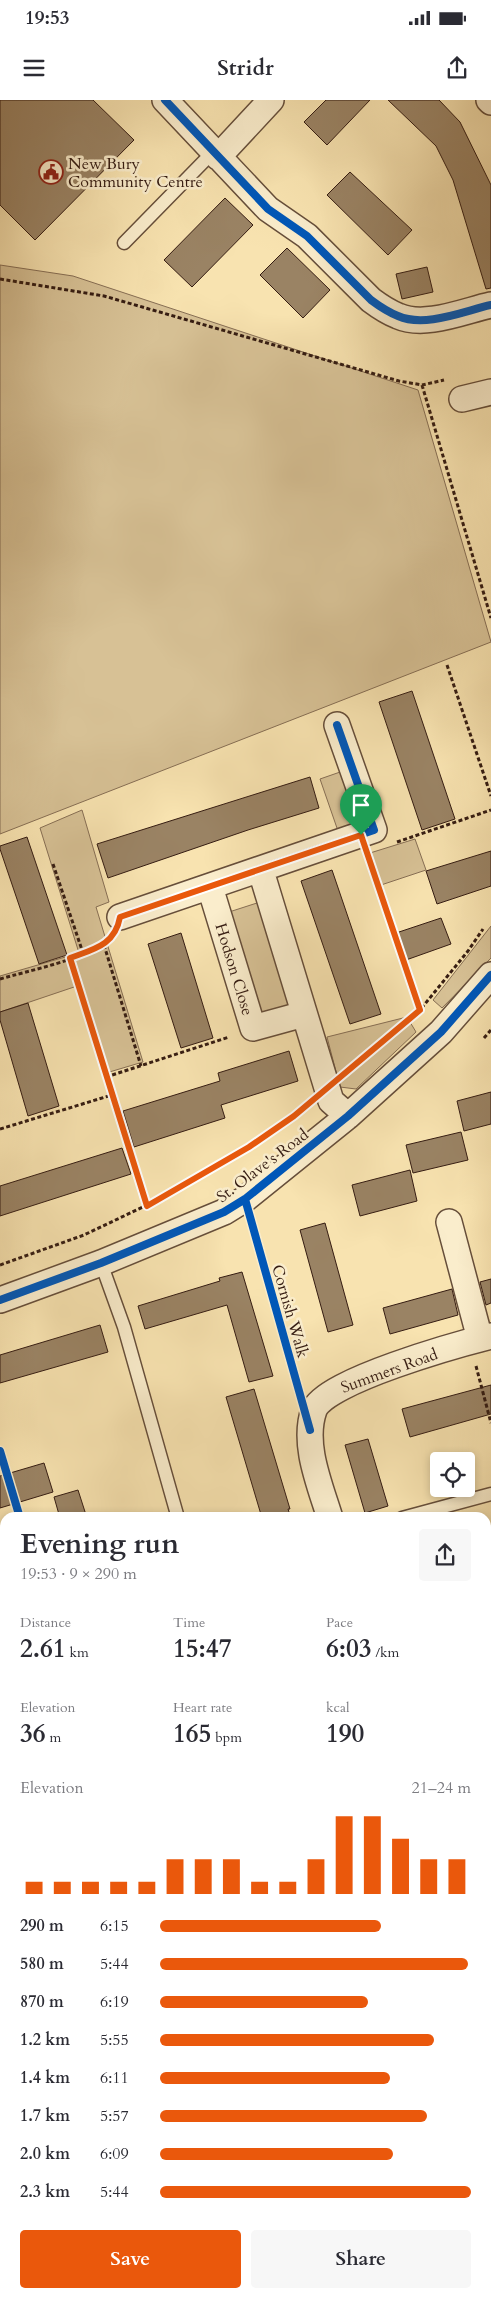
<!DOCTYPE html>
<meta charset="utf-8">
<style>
:root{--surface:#fff;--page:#f7f7f7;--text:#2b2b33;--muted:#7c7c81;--accent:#ea580c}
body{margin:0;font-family:Cardo,serif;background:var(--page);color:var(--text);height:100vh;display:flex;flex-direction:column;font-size:19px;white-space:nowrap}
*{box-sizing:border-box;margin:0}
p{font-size:16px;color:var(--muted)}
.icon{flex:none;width:28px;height:28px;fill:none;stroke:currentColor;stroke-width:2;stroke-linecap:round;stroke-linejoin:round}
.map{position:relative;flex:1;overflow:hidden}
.details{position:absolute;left:0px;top:1412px;width:491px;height:786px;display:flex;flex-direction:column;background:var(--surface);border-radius:15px 15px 0 0;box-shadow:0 2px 8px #0003}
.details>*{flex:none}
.controls{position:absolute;left:430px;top:1352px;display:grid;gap:10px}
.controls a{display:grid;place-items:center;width:45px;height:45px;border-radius:5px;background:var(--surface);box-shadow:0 2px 8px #0003;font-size:25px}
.pin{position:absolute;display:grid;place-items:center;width:42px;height:42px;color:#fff;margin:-51px -21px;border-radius:50% 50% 50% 0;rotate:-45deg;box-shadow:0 0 5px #0007}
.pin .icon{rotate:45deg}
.round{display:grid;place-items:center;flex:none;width:52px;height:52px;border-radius:5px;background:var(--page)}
.summary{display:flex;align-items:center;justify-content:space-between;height:85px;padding:0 20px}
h1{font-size:28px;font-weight:800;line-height:38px}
.figures{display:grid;grid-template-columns:repeat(3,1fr);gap:8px;height:85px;padding:5px 20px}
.figures div{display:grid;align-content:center}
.figures b{font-size:25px;font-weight:800}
.figures small{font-size:14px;font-weight:400}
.figures p{font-size:14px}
.chart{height:140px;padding:10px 20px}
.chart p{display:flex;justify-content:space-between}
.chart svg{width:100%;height:90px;margin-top:5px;stroke:var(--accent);stroke-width:6}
.button{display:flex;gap:10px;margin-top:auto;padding:10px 20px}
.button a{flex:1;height:58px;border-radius:5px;background:var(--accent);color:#fff;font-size:20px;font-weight:800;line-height:58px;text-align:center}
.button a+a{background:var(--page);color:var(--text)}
ul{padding:0 20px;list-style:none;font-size:16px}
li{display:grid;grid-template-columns:80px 60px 1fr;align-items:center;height:38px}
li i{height:12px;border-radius:6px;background:var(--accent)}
.status{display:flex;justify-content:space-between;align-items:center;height:35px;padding:0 25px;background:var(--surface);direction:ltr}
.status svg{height:14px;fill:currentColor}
header{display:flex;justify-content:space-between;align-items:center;height:65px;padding:0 20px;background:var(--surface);font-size:22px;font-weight:800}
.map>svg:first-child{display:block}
.green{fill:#d7c195;stroke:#866e54}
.building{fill:#9a8364;stroke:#351c12}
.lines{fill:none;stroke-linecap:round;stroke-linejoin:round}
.service-casing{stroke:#664e3a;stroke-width:15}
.minor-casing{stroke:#664e3a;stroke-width:28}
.path{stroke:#351c12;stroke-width:3;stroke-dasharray:4 2.5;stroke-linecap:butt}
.service{stroke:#faedcc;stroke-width:12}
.minor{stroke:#faedcc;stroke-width:25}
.cycleway-casing{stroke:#faedcc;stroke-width:11}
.cycleway{stroke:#0057b8;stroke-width:8}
.route-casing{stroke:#fff;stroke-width:10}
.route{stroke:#ea580c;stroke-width:6}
.labels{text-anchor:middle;stroke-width:5;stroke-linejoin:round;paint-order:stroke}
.poi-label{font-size:16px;fill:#351c12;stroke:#faedcc;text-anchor:start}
.street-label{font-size:16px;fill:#351c12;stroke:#faedcc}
</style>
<div class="status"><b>19:53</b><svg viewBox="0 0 49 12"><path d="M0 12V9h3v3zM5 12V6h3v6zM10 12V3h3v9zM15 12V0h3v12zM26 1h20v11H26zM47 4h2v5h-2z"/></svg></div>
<header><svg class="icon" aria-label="menu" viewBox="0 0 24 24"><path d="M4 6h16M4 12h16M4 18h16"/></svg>Stridr<svg class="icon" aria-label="share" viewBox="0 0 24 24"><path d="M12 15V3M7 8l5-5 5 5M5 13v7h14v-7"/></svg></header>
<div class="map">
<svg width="491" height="2198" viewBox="0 0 491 2198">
<rect width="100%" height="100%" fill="#f8e3b0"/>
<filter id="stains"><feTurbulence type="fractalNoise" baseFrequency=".004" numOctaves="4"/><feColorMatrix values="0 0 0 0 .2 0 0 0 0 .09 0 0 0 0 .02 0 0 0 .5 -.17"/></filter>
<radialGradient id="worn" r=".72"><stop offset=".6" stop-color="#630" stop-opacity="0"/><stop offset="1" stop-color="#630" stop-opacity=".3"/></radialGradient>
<path class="green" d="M0,165L73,176L418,290L491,542L0,734Z
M343,671L361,722L338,731L320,679Z
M82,710L109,802L96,807L143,962L106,973L80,885L0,912V876L79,853L40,728Z
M415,739L426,770L381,785L370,753Z
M260,802L294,908L260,919L226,813Z
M491,826V858L442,908L433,900Z
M407,917L416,932L356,989L340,987L327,937Z
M491,1533V1819L486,1820V1534Z"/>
<path class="building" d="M0,0H93L134,40L35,140L0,105Z
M326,0H370L327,45L304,22Z
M388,0H439L460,22L491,85V188L486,189L453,80L436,46Z
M350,72L412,130L388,155L327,95Z
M225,98L253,125L192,187L164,160Z
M287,148L330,190L303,218L260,175Z
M427,167L433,192L402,199L396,174Z
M412,591L455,719L422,730L379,602Z
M310,677L319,708L248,730L108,778L97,744Z
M27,737L67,855L39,864L0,749V746Z
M491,751V786L437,804L426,771Z
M332,770L381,914L350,924L301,781Z
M441,818L451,844L406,860L396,833Z
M181,833L213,938L181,948L148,844Z
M28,903L59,1006L28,1016L0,920V912Z
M289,951L298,981L221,1005L225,1018L134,1047L123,1011L220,981L218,973Z
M491,992V1024L464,1031L457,1001Z
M461,1032L468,1060L413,1073L406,1045Z
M122,1048L131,1074L0,1116V1086Z
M410,1070L417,1101L360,1116L352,1085Z
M325,1123L353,1225L328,1232L300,1130Z
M242,1172L273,1276L249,1282L227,1205L145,1229L138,1206L220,1181L219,1178Z
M491,1179V1203L486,1205L480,1182Z
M452,1189L458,1215L390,1234L383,1208Z
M100,1225L108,1252L0,1283V1255Z
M491,1285V1314L410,1337L402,1309Z
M254,1289L290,1409H288L291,1418H262L226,1297Z
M368,1339L388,1406L365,1413L345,1345Z
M44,1363L53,1392L0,1408V1376Z
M78,1390L87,1418H60L54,1397Z"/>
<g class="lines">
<g class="service-casing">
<path id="service" d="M124,143L213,52
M101,1163L124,1227L178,1418
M402,1418L491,1394
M486,1914L491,1912"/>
</g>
<g class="minor-casing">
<path id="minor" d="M165,0L268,109L307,136L371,200C379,206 388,212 398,216C425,228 464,211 491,205
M489,0L491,2
M218,57L271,0
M462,299L491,292
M261,771L331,1001L348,1016
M210,787L253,928L304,914
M120,817L374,730L337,625
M449,1122L480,1239
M0,1200L101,1163L224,1112L245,1099L348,1016L441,932L491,875
M330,1418C320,1385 302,1344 314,1310C325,1281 459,1244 491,1236
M0,1584L5,1582
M486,1962L491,1979
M486,2068L491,2067
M243,2194L245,2198"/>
</g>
<path class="path" d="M0,179L104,196L399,281L422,285L444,280
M422,285L491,518
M447,565L491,696
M397,742L491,710
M369,759L420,909
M53,764L83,853
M104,845L141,966
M70,858L147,1105
M0,879C27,871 91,858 109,839
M484,938L491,930
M347,971L420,910L468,851L483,829
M106,977L229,937
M0,1029L112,995
M0,1165L84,1135L147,1105L249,1047L306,1006
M476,1266L491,1323"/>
<use href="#service" class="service"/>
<use href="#minor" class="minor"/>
<g class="cycleway-casing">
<path id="cycleway" d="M165,0L268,109L307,136L371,200C379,206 388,212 398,216C425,228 464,211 491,205
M120,817L374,730L337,625
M245,1099L310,1330
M0,1200L101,1163L224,1112L245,1099L348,1016L441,932L491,875
M0,1351L20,1418"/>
</g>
<use href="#cycleway" class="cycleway"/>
</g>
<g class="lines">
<g class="route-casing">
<path id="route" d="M361,735L420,910L294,1016L249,1047L147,1106L70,858C94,849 115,845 120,817Z"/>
</g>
<use href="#route" class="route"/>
</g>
<defs>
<g id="civic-ring" transform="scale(1.25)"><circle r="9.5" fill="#faedcc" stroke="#8f2418" stroke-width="1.5"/><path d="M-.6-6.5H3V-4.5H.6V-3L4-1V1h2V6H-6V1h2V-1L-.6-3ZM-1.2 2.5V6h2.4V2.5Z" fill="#8f2418"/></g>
</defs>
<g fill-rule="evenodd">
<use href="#civic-ring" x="51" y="72"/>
</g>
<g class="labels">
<g class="poi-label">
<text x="68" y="69">New Bury<tspan x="68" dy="18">Community Centre</tspan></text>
</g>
<g class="street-label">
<text transform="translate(235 869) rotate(73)" y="6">Hodson Close</text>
<text transform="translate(262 1065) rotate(-37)" y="6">St. Olave's Road</text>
<text transform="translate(291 1211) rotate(74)" y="6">Cornish Walk</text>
<text transform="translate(389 1270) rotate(-20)" y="6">Summers Road</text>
</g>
</g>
<rect width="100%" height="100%" filter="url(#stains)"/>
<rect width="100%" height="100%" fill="url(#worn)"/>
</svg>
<div class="controls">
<a><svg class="icon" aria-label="locate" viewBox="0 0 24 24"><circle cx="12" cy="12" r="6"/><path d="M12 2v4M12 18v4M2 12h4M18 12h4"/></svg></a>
</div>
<div class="pin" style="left:361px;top:735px;background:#1e9e55"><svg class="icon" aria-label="arrive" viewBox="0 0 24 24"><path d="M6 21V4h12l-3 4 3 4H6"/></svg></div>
<section class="details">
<div class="summary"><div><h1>Evening run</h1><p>19:53 · 9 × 290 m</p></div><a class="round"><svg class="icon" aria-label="share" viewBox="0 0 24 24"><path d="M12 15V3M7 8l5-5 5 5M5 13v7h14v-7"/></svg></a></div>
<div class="figures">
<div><p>Distance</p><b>2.61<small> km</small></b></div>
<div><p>Time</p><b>15:47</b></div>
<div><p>Pace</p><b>6:03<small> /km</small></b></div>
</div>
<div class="figures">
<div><p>Elevation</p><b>36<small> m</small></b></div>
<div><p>Heart rate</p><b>165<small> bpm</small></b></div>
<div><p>kcal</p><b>190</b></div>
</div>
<div class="chart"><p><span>Elevation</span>21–24 m</p>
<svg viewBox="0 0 160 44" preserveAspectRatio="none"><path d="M5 44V38M15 44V38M25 44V38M35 44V38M45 44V38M55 44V27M65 44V27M75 44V27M85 44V38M95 44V38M105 44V27M115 44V6M125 44V6M135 44V17M145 44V27M155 44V27"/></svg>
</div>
<ul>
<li><b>290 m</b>6:15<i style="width:71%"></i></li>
<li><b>580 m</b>5:44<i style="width:99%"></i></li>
<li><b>870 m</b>6:19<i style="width:67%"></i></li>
<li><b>1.2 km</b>5:55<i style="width:88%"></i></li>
<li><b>1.4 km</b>6:11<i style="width:74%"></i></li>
<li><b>1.7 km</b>5:57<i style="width:86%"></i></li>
<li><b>2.0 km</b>6:09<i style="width:75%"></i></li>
<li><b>2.3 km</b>5:44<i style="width:100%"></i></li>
</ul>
<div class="button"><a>Save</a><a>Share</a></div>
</section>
</div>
